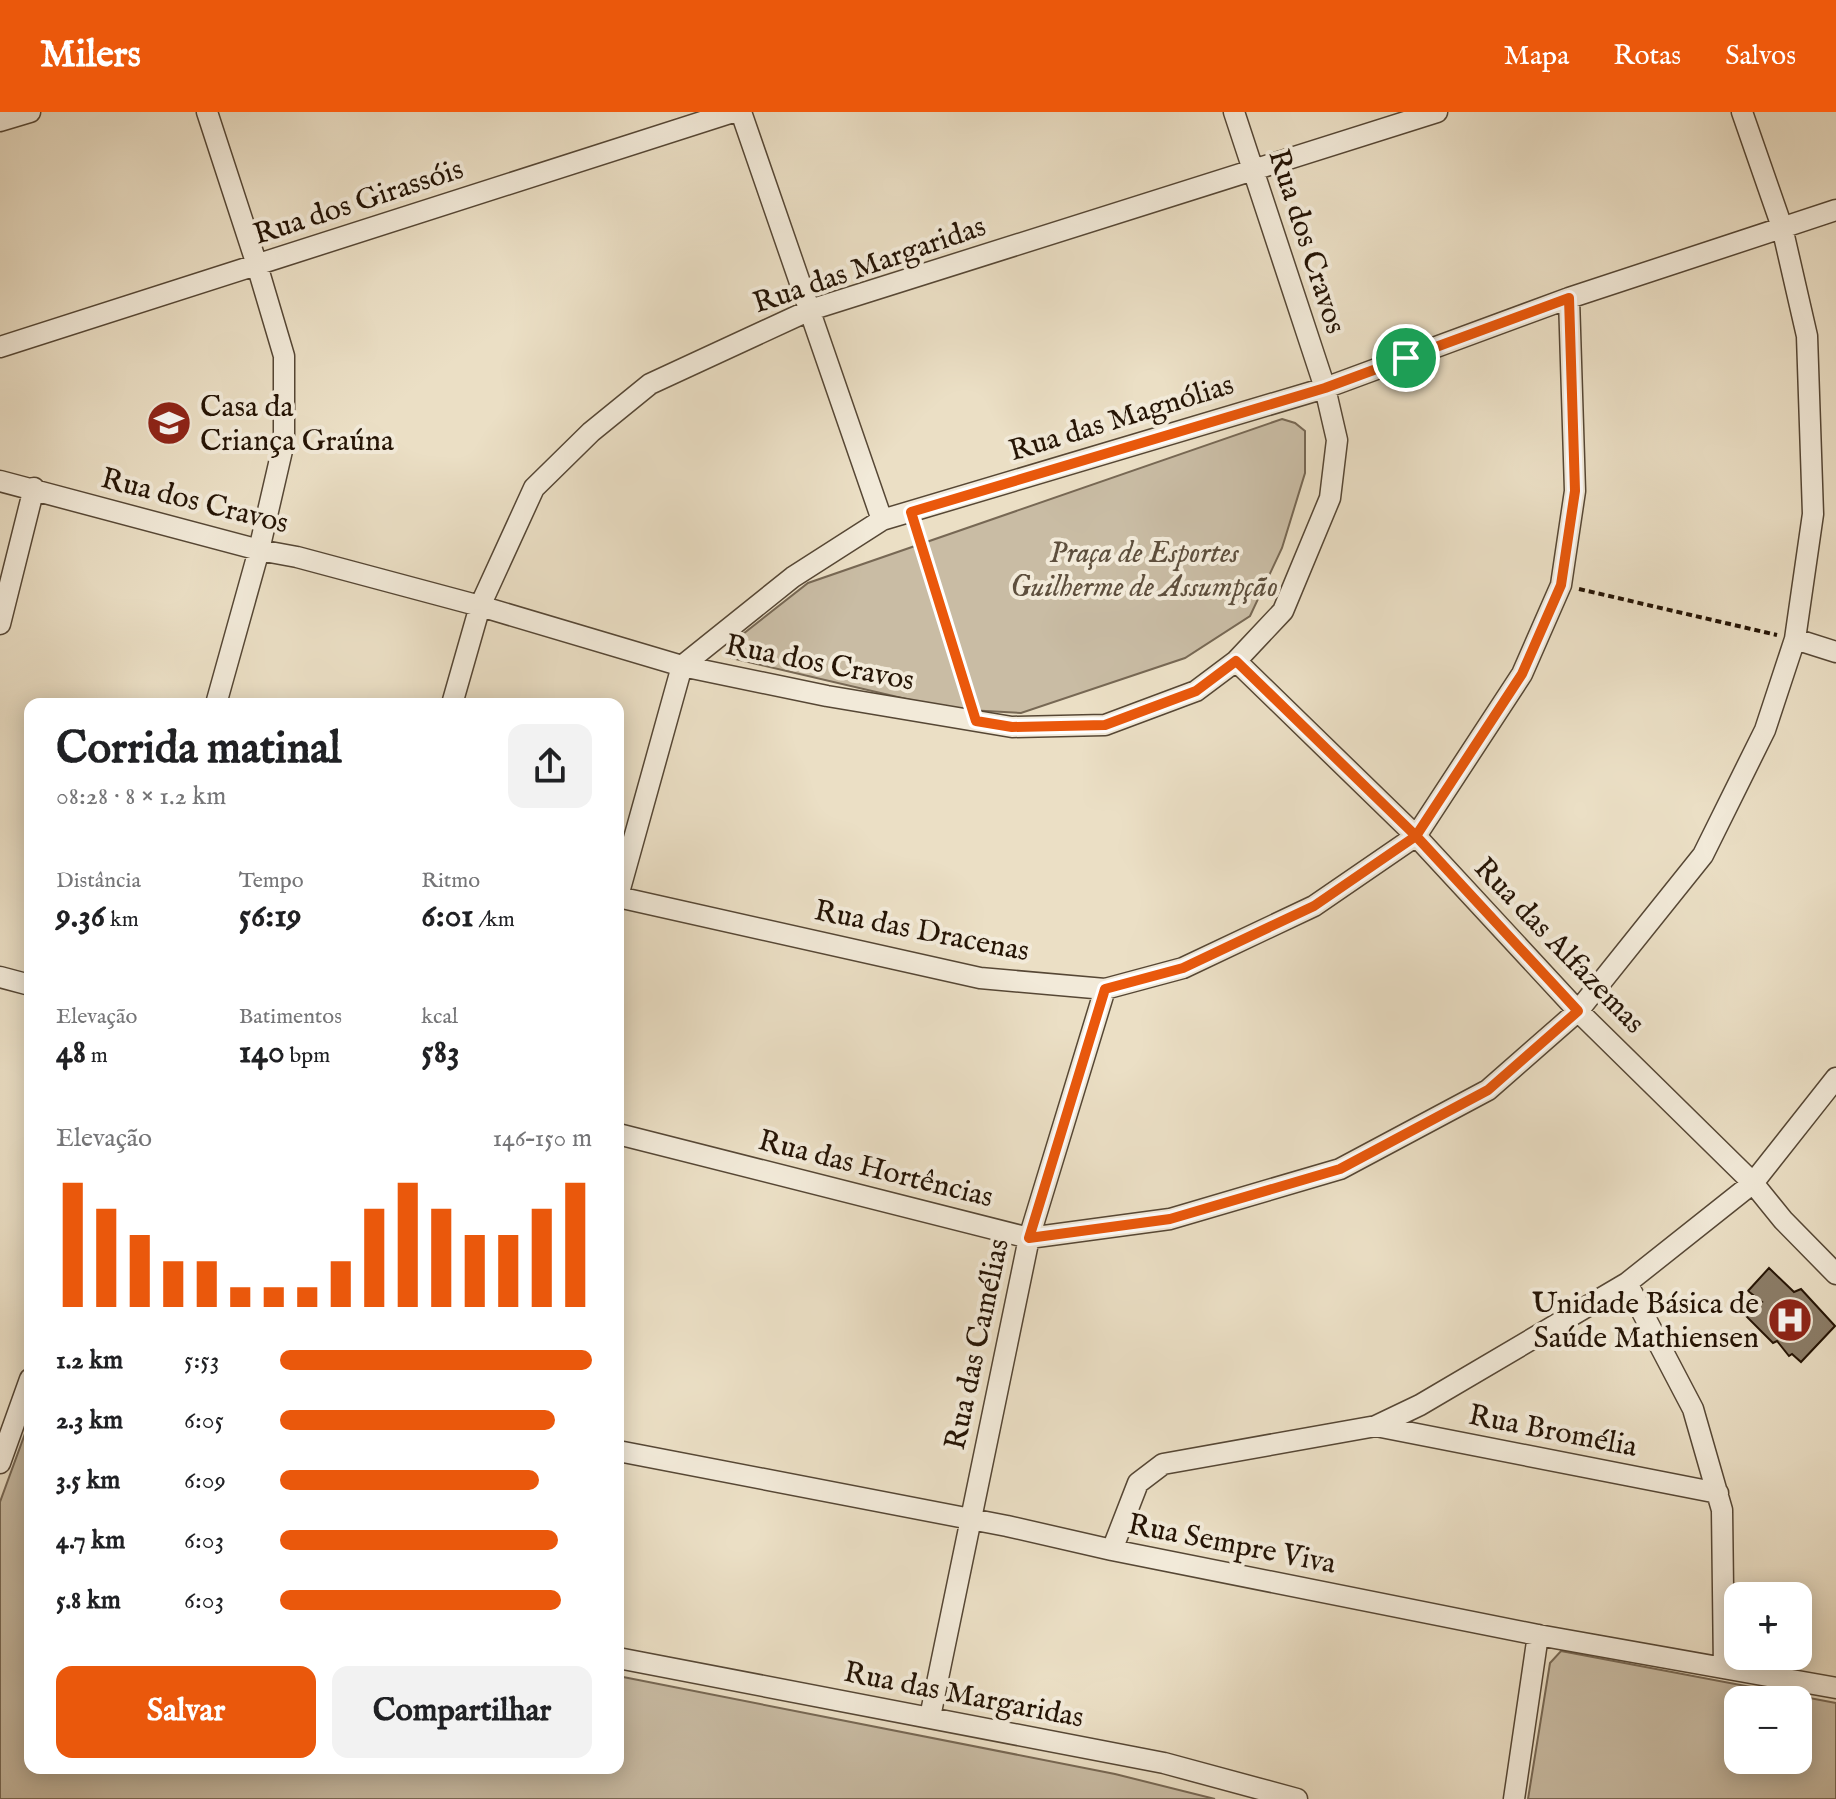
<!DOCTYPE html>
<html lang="pt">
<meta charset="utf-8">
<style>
:root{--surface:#fff;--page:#f2f2f2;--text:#202124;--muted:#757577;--accent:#ea580c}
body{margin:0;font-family:"IM FELL English",serif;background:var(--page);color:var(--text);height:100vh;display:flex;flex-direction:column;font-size:30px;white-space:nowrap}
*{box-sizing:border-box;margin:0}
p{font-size:26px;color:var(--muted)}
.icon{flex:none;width:44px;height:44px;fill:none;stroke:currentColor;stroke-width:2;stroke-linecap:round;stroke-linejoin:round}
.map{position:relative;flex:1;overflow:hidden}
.sheet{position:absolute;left:24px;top:586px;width:600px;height:1076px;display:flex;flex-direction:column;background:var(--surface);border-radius:16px;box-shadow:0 4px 20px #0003}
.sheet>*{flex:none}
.tools{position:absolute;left:1724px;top:1470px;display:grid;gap:16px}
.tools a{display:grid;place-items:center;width:88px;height:88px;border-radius:16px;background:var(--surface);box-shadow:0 4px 20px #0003;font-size:40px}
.pin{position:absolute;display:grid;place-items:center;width:68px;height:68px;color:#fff;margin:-34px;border:4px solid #fff;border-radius:50%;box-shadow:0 2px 8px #0007}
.round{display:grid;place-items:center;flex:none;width:84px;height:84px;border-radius:16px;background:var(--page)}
.summary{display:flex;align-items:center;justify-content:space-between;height:136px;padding:0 32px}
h1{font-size:44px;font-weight:700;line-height:60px}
.figures{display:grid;grid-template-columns:repeat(3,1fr);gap:12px;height:136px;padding:8px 32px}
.figures div{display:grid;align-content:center}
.figures b{font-size:34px;font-weight:700}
.figures small{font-size:22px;font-weight:400}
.figures p{font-size:22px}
.chart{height:224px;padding:16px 32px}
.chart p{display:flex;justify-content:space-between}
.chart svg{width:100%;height:144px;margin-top:8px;stroke:var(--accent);stroke-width:6}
.button{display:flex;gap:16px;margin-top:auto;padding:16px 32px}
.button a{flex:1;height:92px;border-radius:16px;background:var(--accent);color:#fff;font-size:32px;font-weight:700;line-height:92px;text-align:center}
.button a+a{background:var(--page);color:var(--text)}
ul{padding:0 32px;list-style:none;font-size:26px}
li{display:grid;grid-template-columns:128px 96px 1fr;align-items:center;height:60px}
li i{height:20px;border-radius:10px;background:var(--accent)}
header{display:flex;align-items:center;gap:48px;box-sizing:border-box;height:112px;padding:0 40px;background:var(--accent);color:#fff}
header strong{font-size:38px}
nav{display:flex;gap:44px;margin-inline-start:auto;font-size:28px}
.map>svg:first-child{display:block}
.green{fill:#c9bca4;stroke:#776854;stroke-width:2;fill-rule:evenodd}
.building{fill:#8c7e69;stroke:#251405;stroke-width:2}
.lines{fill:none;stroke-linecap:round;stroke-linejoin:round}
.minor-casing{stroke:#564735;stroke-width:23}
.path{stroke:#251405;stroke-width:4;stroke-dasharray:6 4;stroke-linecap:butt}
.minor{stroke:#f2ead9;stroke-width:20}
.route-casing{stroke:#fff;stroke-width:16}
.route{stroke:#ea580c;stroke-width:10}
.labels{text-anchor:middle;stroke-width:8;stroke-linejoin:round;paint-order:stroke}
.street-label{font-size:30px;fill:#251405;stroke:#f2ead9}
.poi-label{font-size:30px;fill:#251405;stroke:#f2ead9;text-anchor:start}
.park-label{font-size:30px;font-style:italic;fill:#5e4f3d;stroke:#f2ead9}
</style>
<header>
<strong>Milers</strong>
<nav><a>Mapa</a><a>Rotas</a><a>Salvos</a></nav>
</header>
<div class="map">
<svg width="1836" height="1687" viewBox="0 0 1836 1687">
<rect width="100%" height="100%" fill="#ebdfc5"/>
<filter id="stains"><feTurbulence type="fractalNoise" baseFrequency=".0025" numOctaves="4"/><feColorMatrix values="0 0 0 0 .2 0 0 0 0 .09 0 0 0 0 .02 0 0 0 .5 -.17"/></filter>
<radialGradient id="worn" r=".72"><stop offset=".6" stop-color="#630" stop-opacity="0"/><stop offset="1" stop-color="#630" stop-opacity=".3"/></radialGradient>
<path class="green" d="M1282,307L1295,311L1305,319V361L1282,436L1250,504L1185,546L1021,601L949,597L731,546L729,533L808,471Z
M30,1308V1656H618V1564L1115,1662L1215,1687H0V1390Z
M1561,1539L1836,1591V1687H1528L1550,1551ZM1798,1588V1648H1738V1588Z"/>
<path class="building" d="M1769,1156L1794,1180L1801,1177L1835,1214L1801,1250L1792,1242L1789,1244L1777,1229L1773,1231L1744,1202L1762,1190L1748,1179Z"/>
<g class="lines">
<g class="minor-casing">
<path id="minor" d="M207,0L257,153L284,244V330L259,438L216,592
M741,0L882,408
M0,9L30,0
M0,235L733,0
M0,369L259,438L297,445L480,494L682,554L827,584L1012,615L1105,613L1196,579L1236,549L1283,499L1330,386L1337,328L1325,276L1234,0
M0,512L34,376
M1795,527L1836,540
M1236,549L1416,724L1578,899L1753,1071L1783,1108L1836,1162
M452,592L480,494L534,376L591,320L650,272L810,198L1437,0
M618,784L682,554L793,465L882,408L1325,276L1569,186L1836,98
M618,785L980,866L1105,877L1183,856L1314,794L1416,724L1522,562L1561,473L1575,379L1569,186
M0,865L30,873
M618,1022L1029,1126L1170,1107L1340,1057L1488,978L1578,899L1703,743L1765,618L1795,527L1813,402L1807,224L1782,115L1742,0
M1627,1171L1693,1297L1722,1398L1724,1556
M1376,1314L1718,1381
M618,1339L1007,1414L1112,1438L1538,1523L1836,1576
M0,1351L30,1267
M1112,1438L1138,1371L1163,1352L1376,1314L1420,1293L1627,1171L1753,1071L1836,966
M618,1546L1164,1651L1297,1687
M930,1605L1029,1126L1105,877
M1514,1687L1538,1523"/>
</g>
<path class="path" d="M917,417L970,588
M1579,477L1777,523"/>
<use href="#minor" class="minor"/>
</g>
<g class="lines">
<g class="route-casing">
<path id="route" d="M1406,246L1325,276L911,400L976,609L1012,615L1105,613L1196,579L1236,549L1416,724L1314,794L1183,856L1105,877L1029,1126L1170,1107L1340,1057L1488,978L1578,899L1416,724L1522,562L1561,473L1575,379L1569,186L1406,246"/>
</g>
<use href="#route" class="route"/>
</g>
<defs>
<g id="school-disc" transform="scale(2.3)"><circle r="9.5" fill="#8f2418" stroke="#f2ead9"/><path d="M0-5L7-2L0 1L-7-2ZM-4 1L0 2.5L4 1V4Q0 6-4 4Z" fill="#fff"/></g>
<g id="hospital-disc" transform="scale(2.3)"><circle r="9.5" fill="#8f2418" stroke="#f2ead9"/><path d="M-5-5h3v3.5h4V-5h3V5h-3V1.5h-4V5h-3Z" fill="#fff"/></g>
</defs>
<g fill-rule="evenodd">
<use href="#school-disc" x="169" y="311"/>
<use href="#hospital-disc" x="1790" y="1208"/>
</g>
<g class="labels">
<g class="street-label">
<text transform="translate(358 89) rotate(-18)" y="10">Rua dos Girassóis</text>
<text transform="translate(1308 129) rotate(72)" y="10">Rua dos Cravos</text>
<text transform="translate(869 152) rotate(-19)" y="10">Rua das Margaridas</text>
<text transform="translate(1121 305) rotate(-17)" y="10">Rua das Magnólias</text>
<text transform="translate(195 388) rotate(14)" y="10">Rua dos Cravos</text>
<text transform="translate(820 550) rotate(11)" y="10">Rua dos Cravos</text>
<text transform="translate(922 818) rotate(11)" y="10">Rua das Dracenas</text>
<text transform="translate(1560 833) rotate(46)" y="10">Rua das Alfazemas</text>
<text transform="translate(876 1056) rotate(14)" y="10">Rua das Hortências</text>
<text transform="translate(976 1232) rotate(-78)" y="10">Rua das Camélias</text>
<text transform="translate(1553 1318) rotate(11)" y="10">Rua Bromélia</text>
<text transform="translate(1232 1431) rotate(11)" y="10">Rua Sempre Viva</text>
<text transform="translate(964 1582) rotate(11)" y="10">Rua das Margaridas</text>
</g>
<g class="poi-label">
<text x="200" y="304">Casa da<tspan x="200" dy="34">Criança Graúna</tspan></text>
<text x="1759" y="1201" text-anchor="end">Unidade Básica de<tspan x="1759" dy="34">Saúde Mathiensen</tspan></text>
</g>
<g class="park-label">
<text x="1144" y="450">Praça de Esportes<tspan x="1144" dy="34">Guilherme de Assumpção</tspan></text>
</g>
</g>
<rect width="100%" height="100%" filter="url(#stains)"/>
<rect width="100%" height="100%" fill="url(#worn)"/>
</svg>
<div class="tools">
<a>+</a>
<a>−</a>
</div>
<div class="pin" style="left:1406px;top:246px;background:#1e9e55"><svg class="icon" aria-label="arrive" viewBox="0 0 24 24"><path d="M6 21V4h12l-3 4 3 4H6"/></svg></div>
<section class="sheet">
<div class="summary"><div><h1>Corrida matinal</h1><p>08:28 · 8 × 1.2 km</p></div><a class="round"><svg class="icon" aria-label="share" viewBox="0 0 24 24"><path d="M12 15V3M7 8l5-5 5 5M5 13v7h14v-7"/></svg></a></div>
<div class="figures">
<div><p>Distância</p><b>9.36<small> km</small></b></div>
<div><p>Tempo</p><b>56:19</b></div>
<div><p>Ritmo</p><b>6:01<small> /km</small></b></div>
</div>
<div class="figures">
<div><p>Elevação</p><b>48<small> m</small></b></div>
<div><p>Batimentos</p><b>140<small> bpm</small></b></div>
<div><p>kcal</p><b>583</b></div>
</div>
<div class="chart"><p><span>Elevação</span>146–150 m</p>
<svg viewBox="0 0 160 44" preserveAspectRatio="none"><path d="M5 44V6M15 44V14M25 44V22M35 44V30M45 44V30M55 44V38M65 44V38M75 44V38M85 44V30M95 44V14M105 44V6M115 44V14M125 44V22M135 44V22M145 44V14M155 44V6"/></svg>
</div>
<ul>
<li><b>1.2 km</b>5:53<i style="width:100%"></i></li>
<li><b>2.3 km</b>6:05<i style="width:88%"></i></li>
<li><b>3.5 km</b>6:09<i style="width:83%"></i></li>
<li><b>4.7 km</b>6:03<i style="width:89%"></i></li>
<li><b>5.8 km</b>6:03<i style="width:90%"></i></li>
</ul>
<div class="button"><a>Salvar</a><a>Compartilhar</a></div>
</section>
</div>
